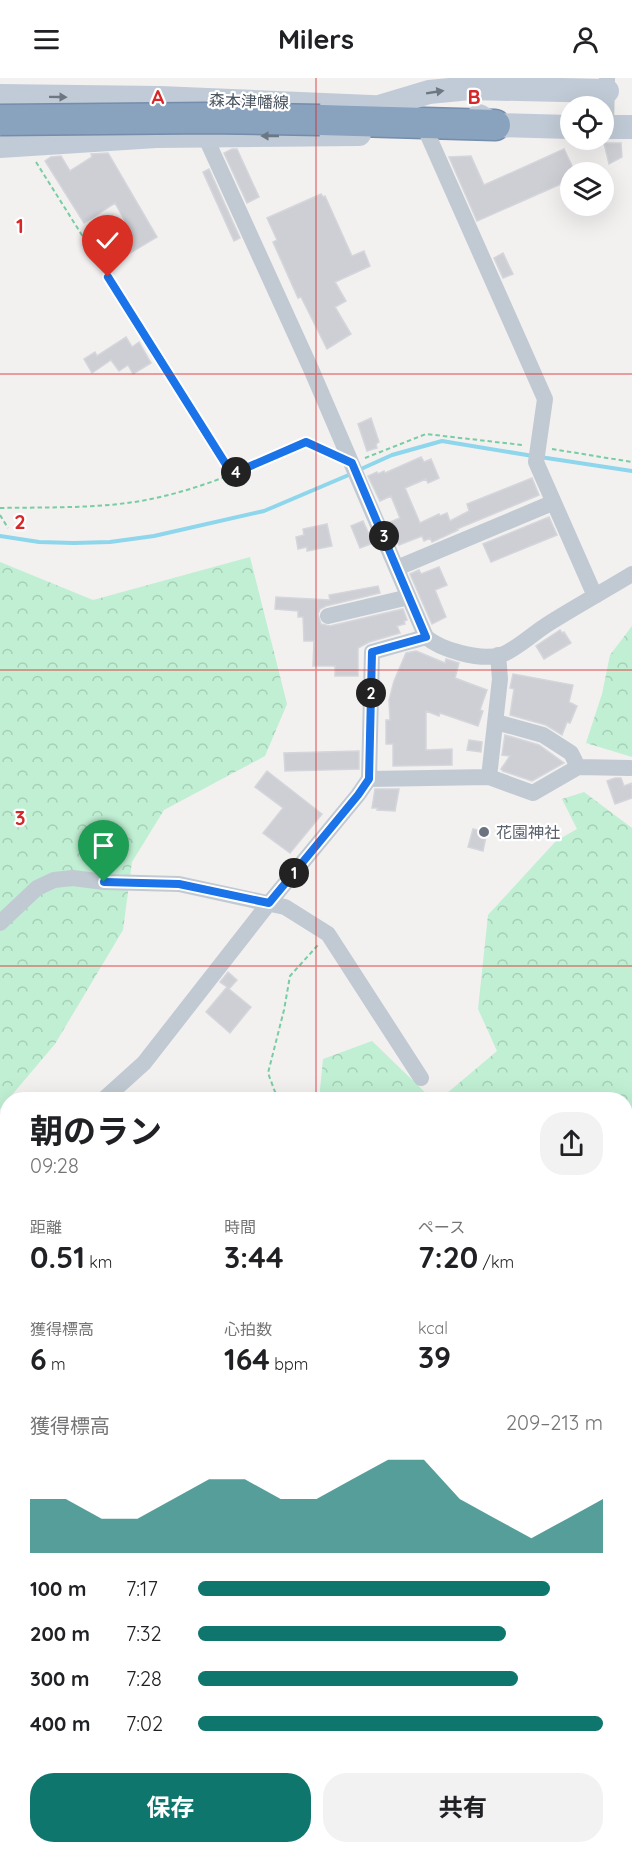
<!DOCTYPE html>
<html lang="ja">
<meta charset="utf-8">
<style>
:root{--surface:#fff;--page:#f2f2f2;--text:#202124;--muted:#757577;--accent:#0f766e}
body{margin:0;font-family:Quicksand,"Noto Sans JP",sans-serif;background:var(--page);color:var(--text);height:100vh;display:flex;flex-direction:column;font-size:22px;white-space:nowrap}
*{box-sizing:border-box;margin:0}
p{font-size:20px;color:var(--muted)}
.icon{flex:none;width:33px;height:33px;fill:none;stroke:currentColor;stroke-width:2;stroke-linecap:round;stroke-linejoin:round}
.map{position:relative;flex:1;overflow:hidden}
.drawer{position:absolute;left:0px;top:1014px;width:633px;height:762px;display:flex;flex-direction:column;background:var(--surface);border-radius:24px 24px 0 0;box-shadow:0 6px 24px #0002}
.drawer>*{flex:none}
.tools{position:absolute;left:560px;top:18px;display:grid;gap:12px}
.tools a{display:grid;place-items:center;width:54px;height:54px;border-radius:50%;background:var(--surface);box-shadow:0 6px 24px #0002;font-size:30px}
.pin{position:absolute;display:grid;place-items:center;width:51px;height:51px;color:#fff;margin:-62px -26px;border-radius:50% 50% 50% 0;rotate:-45deg;box-shadow:0 0 6px #0007}
.pin .icon{rotate:45deg}
.km{position:absolute;width:30px;height:30px;margin:-15px;border-radius:50%;background:#222;color:#fff;font-size:16px;line-height:30px;text-align:center}
.round{display:grid;place-items:center;flex:none;width:63px;height:63px;border-radius:24px;background:var(--page)}
.head{display:flex;align-items:center;justify-content:space-between;height:102px;padding:0 30px}
h1{font-size:33px;font-weight:700;line-height:45px}
.metrics{display:grid;grid-template-columns:repeat(3,1fr);gap:9px;height:102px;padding:6px 30px}
.metrics div{display:grid;align-content:center}
.metrics b{font-size:30px;font-weight:700}
.metrics small{font-size:16px;font-weight:400}
.metrics p{font-size:16px}
.chart{height:168px;padding:12px 30px}
.chart p{display:flex;justify-content:space-between}
.chart svg{width:100%;height:108px;margin-top:6px;fill:var(--accent);opacity:.7}
.primary-button{display:flex;gap:12px;margin-top:auto;padding:12px 30px}
.primary-button a{flex:1;height:69px;border-radius:24px;background:var(--accent);color:#fff;font-size:24px;font-weight:700;line-height:69px;text-align:center}
.primary-button a+a{background:var(--page);color:var(--text)}
ul{padding:0 30px;list-style:none;font-size:20px}
li{display:grid;grid-template-columns:96px 72px 1fr;align-items:center;height:45px}
li i{height:15px;border-radius:8px;background:var(--accent)}
header{display:flex;justify-content:space-between;align-items:center;height:78px;padding:0 30px;background:var(--surface);font-size:27px;font-weight:700}
.map>svg:first-child{display:block}
.forest{fill:url(#forest-crowns)}
.lines{fill:none;stroke-linecap:round;stroke-linejoin:round}
.stream{stroke:#8dd6eb;stroke-width:4}
.building{fill:#cdcfd5;stroke:#d4d6db;stroke-width:1.5}
.highway-casing{stroke:#748daa;stroke-width:33}
.path{stroke:#78cda4;stroke-width:2;stroke-dasharray:4.5 3;stroke-linecap:butt}
.street{stroke:#c1cad2;stroke-width:16}
.secondary{stroke:#c1cbd7;stroke-width:24}
.highway{stroke:#89a2be;stroke-width:30}
.highway-bridge-casing{stroke:#748daa;stroke-width:33;stroke-linecap:butt}
.highway-bridge{stroke:#89a2be;stroke-width:30}
.oneway{fill:#6c7782}
.route-casing{stroke:#fff;stroke-width:12}
.route{stroke:#1a73e8;stroke-width:8}
.grid{fill:none;stroke:#d62828;stroke-width:1.5;stroke-opacity:0.55}
.worship-dot{fill:#6b7280;stroke:#fff;stroke-width:2}
.labels{text-anchor:middle;stroke-width:4.5;stroke-linejoin:round;paint-order:stroke}
.street-label{font-size:16px;fill:#48535e;stroke:#fff}
.worship-label{font-size:16px;fill:#5b616d;stroke:#fff;text-anchor:start}
.grid-label{font-size:20px;text-anchor:middle;font-weight:bold;fill:#d62828;stroke:#fff;stroke-width:4.5;stroke-linejoin:round;paint-order:stroke}
</style>
<header><svg class="icon" aria-label="menu" viewBox="0 0 24 24"><path d="M4 6h16M4 12h16M4 18h16"/></svg>Milers<svg class="icon" aria-label="person" viewBox="0 0 24 24"><circle cx="12" cy="8" r="4"/><path d="M4 21q1-7 8-7t8 7"/></svg></header>
<div class="map">
<svg width="632" height="1776" viewBox="0 0 632 1776">
<defs>
<pattern id="forest-crowns" width="20" height="18" patternUnits="userSpaceOnUse" patternTransform="scale(1.5)"><rect width="20" height="18" fill="#c0efd3"/><path d="M2 6a3 3 0 1 1 6 0M12 15a3 3 0 1 1 6 0" fill="none" stroke="#a6cfb8"/></pattern>
</defs>
<rect width="100%" height="100%" fill="#f3f0f0"/>
<path class="forest" d="M250,479L287,626L265,678L164,732L132,784L123,852L55,966L0,1031V484L93,522Z
M632,548V679L586,665L602,616L610,577Z
M584,714L632,750V1215L626,1221V1022L440,1021L497,973L478,931L488,837L556,763L577,751L562,721Z
M372,963L432,1021L319,1022L323,981Z
M0,1050L8,1061V1575L0,1580Z
M626,1483L632,1488V1776H607L605,1769L626,1768Z"/>
<g class="lines">
<path class="stream" d="M540,379L632,393
M361,391L392,377L442,363L533,378
M0,458L39,464L74,465L110,464L154,458L264,433L351,396"/>
</g>
<path class="building" d="M604,65H621L622,79L609,86Z
M232,71H237L259,119L247,125L224,75Z
M564,71L575,94H570V102L477,143L449,79L471,78L484,107Z
M108,75L157,159L115,184L108,172L123,164L120,160L131,154L115,125L84,145L45,83L51,79L61,78L70,93L92,79L91,76Z
M209,91L240,160L234,163L203,94Z
M321,116L323,119L325,118L352,178L364,173L370,188L335,204L346,223L335,229L351,256L327,271L301,219L298,220L273,164L277,162L267,140Z
M503,175L513,196L503,200L494,180Z
M126,259L132,269L139,264L151,285L133,296L128,287L119,293L111,282L92,295L84,281L95,274L97,278Z
M371,340L379,364L376,366L377,370L367,373L358,346Z
M421,379L424,384L431,381L439,400L428,405L426,401L405,410L420,445L439,436L440,438L447,435L450,443L469,433L467,426L532,400L539,417L457,451L458,452L432,464L430,460L424,463L422,458L399,467L388,445L400,440L391,418L380,423L368,398L377,394L378,396L384,393L385,395Z
M549,439L557,457L491,484L483,466Z
M363,443L373,465L360,470L351,448Z
M327,446L332,468L307,473V469L298,471L296,459L304,457L303,451Z
M439,489L447,507L435,512L446,539L432,546L410,496L419,492L421,496Z
M378,508L380,515L326,528L320,531L318,536L321,546L330,548L403,531L407,542L404,543L405,546L397,548L400,555L369,564L358,570V598H335V588H313L314,563H304L303,539H298V533L275,531L276,519L330,522L329,517Z
M560,552L562,555L564,554L571,565L544,581L536,568Z
M416,573L445,585L446,581L459,585L455,600L487,612L480,632L483,633L478,648L440,635L439,638L426,633V672L452,671V687L393,688V666H386V642H390L389,622L394,603L406,575Z
M513,596L573,607L569,624L577,628L570,645L567,644L562,657L546,647L510,637L514,611L510,610Z
M505,657L539,667L564,685L532,703L503,693L501,691L510,678L502,677Z
M469,662L482,664L481,674L467,672Z
M359,673V691L285,693L284,675Z
M267,693L322,736L290,775L263,755L283,730L255,709Z
M615,700H621L624,708L632,705V720L615,726L607,703Z
M375,711H399L395,733L377,732L378,730H372Z
M473,751L487,754L483,773L468,769Z
M228,894L237,902L229,911L251,929L230,955L206,934L227,909L220,904Z"/>
<g class="lines">
<g class="highway-casing">
<path id="highway" d="M320,42L495,47"/>
</g>
<path class="path" d="M36,84L232,396
M552,371L632,384
M365,380L426,356L522,367
M0,430C49,429 103,431 151,421C205,410 256,387 306,364L330,375
M0,437L8,450
M278,1022L268,995L284,932L290,898L318,867
M166,1768L171,1776
M459,1768L462,1776"/>
<path class="street" d="M606,50L607,0
M427,55L545,321L536,384L595,518
M205,58L311,291L426,559C441,572 480,583 501,577C514,573 535,554 548,546C575,529 604,513 632,496
M397,490L552,425
M328,538L409,519
M498,577L500,601L489,699L533,715L578,689
M496,644L543,657L571,675L578,689L630,690
M369,701L489,699
M0,845L37,810L54,802L73,800L104,804L179,806L285,829L328,856L421,1000
M103,1022L144,985L269,825L358,717L369,701L372,574L426,559
M0,1112L8,1105"/>
<path class="secondary" d="M0,18L160,20L394,30
M379,29L429,14L470,10L607,13
M479,38L495,47L570,49
M603,49H632
M0,68L156,58L359,56"/>
<use href="#highway" class="highway"/>
<g class="highway-bridge-casing">
<path id="highway-bridge" d="M0,42L209,40L320,42"/>
</g>
<use href="#highway-bridge" class="highway-bridge"/>
</g>
<defs><path id="oneway-solid" d="M-6-.8H1V-3.2L6.5 0L1 3.2V.8H-6Z" transform="scale(1.5)"/></defs>
<g class="oneway">
<use href="#oneway-solid" transform="translate(435 14) rotate(-9)"/>
<use href="#oneway-solid" transform="translate(58 19) rotate(1)"/>
<use href="#oneway-solid" transform="translate(270 58) rotate(180)"/>
</g>
<g class="lines">
<g class="route-casing">
<path id="route" d="M104,804L179,806L269,825L358,717L369,701L372,574L426,559L352,385L306,364L232,396L108,199"/>
</g>
<use href="#route" class="route"/>
</g>
<path class="grid" d="M316,0V1022M0,296H632M0,592H632M0,888H632M0,1184H8M626,1184H632M0,1480H8M626,1480H632M316,1768V1776"/>
<circle class="worship-dot" cx="484" cy="754" r="6"/>
<g class="labels">
<g class="street-label">
<text transform="translate(249 23) rotate(2)" y="6">森本津幡線</text>
</g>
<g class="worship-label">
<text x="496" y="760">花園神社</text>
</g>
</g>
<g class="grid-label">
<text x="158" y="26">A</text>
<text x="474" y="26">B</text>
<text x="20" y="155">1</text>
<text x="20" y="451">2</text>
<text x="20" y="747">3</text>
</g>
</svg>
<div class="tools">
<a><svg class="icon" aria-label="locate" viewBox="0 0 24 24"><circle cx="12" cy="12" r="6"/><path d="M12 2v4M12 18v4M2 12h4M18 12h4"/></svg></a>
<a><svg class="icon" aria-label="layers" viewBox="0 0 24 24"><path d="M12 4l9 5-9 5-9-5zM3 14l9 5 9-5"/></svg></a>
</div>
<div class="pin" style="left:104px;top:804px;background:#1e9e55"><svg class="icon" aria-label="arrive" viewBox="0 0 24 24"><path d="M6 21V4h12l-3 4 3 4H6"/></svg></div>
<div class="pin" style="left:108px;top:199px;background:#d93025"><svg class="icon" aria-label="check" viewBox="0 0 24 24"><path d="M5 12l5 5 9-10"/></svg></div>
<b class="km" style="left:294px;top:795px">1</b>
<b class="km" style="left:371px;top:615px">2</b>
<b class="km" style="left:384px;top:458px">3</b>
<b class="km" style="left:236px;top:394px">4</b>
<section class="drawer">
<div class="head"><div><h1>朝のラン</h1><p>09:28</p></div><a class="round"><svg class="icon" aria-label="share" viewBox="0 0 24 24"><path d="M12 15V3M7 8l5-5 5 5M5 13v7h14v-7"/></svg></a></div>
<div class="metrics">
<div><p>距離</p><b>0.51<small> km</small></b></div>
<div><p>時間</p><b>3:44</b></div>
<div><p>ペース</p><b>7:20<small> /km</small></b></div>
</div>
<div class="metrics">
<div><p>獲得標高</p><b>6<small> m</small></b></div>
<div><p>心拍数</p><b>164<small> bpm</small></b></div>
<div><p>kcal</p><b>39</b></div>
</div>
<div class="chart"><p><span>獲得標高</span>209–213 m</p>
<svg viewBox="0 0 160 44" preserveAspectRatio="none"><path d="M0 44V22L10 22L20 30L30 30L40 22L50 14L60 14L70 22L80 22L90 14L100 6L110 6L120 22L130 30L140 38L150 30L160 22V44z"/></svg>
</div>
<ul>
<li><b>100 m</b>7:17<i style="width:87%"></i></li>
<li><b>200 m</b>7:32<i style="width:76%"></i></li>
<li><b>300 m</b>7:28<i style="width:79%"></i></li>
<li><b>400 m</b>7:02<i style="width:100%"></i></li>
</ul>
<div class="primary-button"><a>保存</a><a>共有</a></div>
</section>
</div>
